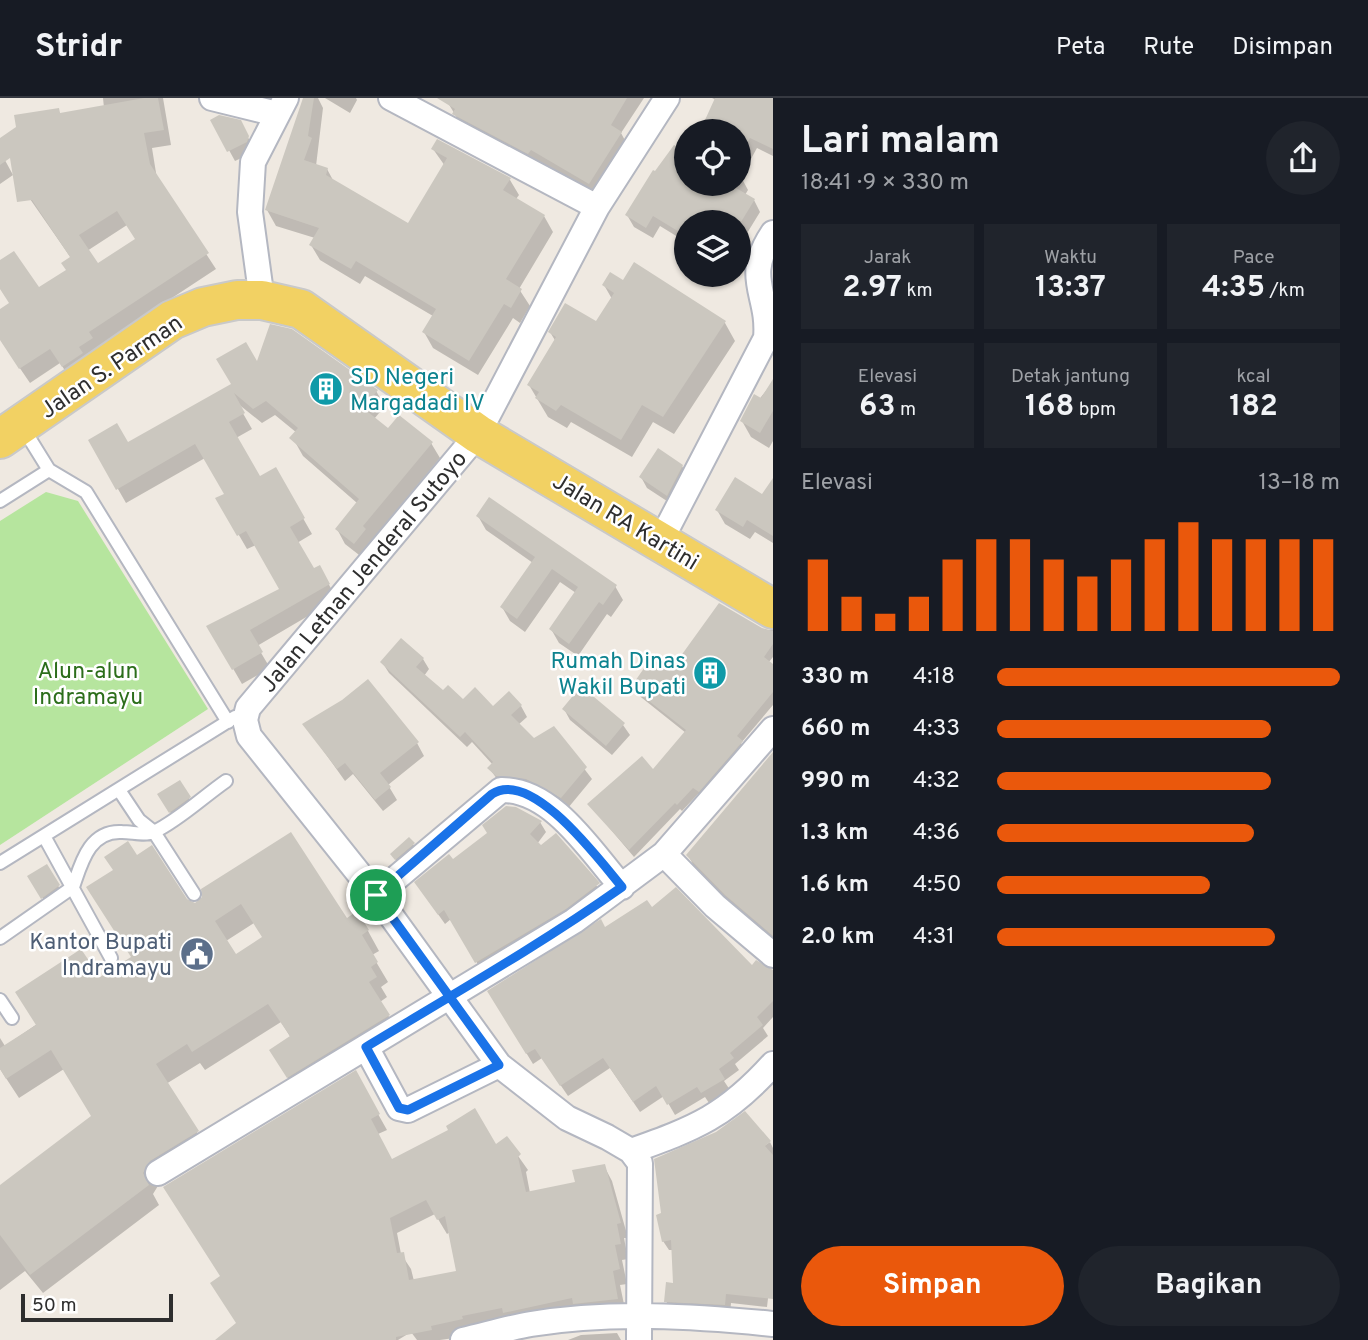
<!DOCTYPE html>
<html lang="id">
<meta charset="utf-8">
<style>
:root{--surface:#171b24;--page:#20242c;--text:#f1f3f6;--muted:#9ea1a6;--line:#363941;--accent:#ea580c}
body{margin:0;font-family:Overpass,sans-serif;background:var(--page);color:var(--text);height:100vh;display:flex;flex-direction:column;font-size:26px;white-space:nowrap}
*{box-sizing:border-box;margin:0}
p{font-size:23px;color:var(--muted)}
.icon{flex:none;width:38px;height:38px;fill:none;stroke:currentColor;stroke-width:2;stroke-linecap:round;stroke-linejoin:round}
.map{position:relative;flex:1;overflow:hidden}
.side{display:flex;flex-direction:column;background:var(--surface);width:595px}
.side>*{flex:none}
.buttons{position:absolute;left:674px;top:21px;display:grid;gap:14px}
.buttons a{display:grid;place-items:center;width:77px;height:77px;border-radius:50%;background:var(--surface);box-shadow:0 2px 5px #0004;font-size:35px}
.scale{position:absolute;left:21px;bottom:18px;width:152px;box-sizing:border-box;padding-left:7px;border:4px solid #2e2e2e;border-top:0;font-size:19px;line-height:24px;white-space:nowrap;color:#2e2e2e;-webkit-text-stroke:5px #fff;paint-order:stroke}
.pin{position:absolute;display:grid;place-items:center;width:60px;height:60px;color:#fff;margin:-30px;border:4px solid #fff;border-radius:50%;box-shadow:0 2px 7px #0007}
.round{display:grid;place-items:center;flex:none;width:74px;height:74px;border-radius:37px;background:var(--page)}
.head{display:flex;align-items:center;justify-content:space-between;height:119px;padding:0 28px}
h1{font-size:38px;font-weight:700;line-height:52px}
.figures{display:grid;grid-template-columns:repeat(3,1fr);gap:10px;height:119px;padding:7px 28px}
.figures div{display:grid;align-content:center;border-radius:0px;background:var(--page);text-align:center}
.figures b{font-size:30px;font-weight:700}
.figures small{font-size:19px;font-weight:400}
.figures p{font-size:19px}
.chart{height:196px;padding:14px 28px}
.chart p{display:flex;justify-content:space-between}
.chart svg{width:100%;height:126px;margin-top:7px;stroke:var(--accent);stroke-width:6}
.primary-button{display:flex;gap:14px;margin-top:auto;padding:14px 28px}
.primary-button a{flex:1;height:80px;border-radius:42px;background:var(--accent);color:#fff;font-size:28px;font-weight:700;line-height:80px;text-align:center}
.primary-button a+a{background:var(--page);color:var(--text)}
ul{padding:0 28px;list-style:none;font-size:23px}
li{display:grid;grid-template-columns:112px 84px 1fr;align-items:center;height:52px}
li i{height:18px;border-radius:9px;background:var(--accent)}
header{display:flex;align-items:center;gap:42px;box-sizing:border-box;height:98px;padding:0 35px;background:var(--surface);border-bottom:2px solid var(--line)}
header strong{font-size:33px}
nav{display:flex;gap:38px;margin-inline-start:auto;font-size:24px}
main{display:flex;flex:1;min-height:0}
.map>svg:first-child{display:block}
.green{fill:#b6e59e}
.shadow{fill:#0003;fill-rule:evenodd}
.building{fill:#cbc7bf;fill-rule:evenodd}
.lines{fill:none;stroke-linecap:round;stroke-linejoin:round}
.service-casing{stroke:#b4b7c1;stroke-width:16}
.minor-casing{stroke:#b4b7c1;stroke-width:28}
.primary-casing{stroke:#c9c9c9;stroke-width:42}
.service{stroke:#fff;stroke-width:12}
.minor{stroke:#fff;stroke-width:24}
.primary{stroke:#f2d163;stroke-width:38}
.route-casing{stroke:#fff;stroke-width:14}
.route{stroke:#1a73e8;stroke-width:9}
.labels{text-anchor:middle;stroke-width:5;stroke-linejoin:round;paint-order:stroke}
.street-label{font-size:23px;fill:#2e2e2e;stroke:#fff}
.culture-label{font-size:23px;fill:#0d838f;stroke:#fff;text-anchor:start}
.park-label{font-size:23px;fill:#2c6e1b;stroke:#fff}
.service-label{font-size:23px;fill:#4e5e75;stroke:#fff;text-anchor:end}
</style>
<header>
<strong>Stridr</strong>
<nav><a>Peta</a><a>Rute</a><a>Disimpan</a></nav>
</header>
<main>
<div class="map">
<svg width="773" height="1242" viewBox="0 0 773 1242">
<rect width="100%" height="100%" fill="#efe9e1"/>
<path class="green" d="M46,394L78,403L208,611L0,747V423Z"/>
<path class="shadow" d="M103,0H163L171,47L152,50L157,81L216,171L96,250L100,256L72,283L60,265L30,285L0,241V213L11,206L0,190V164L39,191L67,173L71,160L30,101L58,12L61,17L104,10ZM127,127L137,142L97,168L87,153Z
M305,0H318L323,10L316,68L327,71L334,84L409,128L445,68L433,51L510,82L519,97L516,101L544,118L553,134L519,191L530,208L520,225L513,220L478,277L433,250L424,234L433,218L365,178L360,186L320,162L311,147L315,140L276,128L267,112Z
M325,0H356L357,2L350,15Z
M451,0H644L621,35L628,48L596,98L539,64L536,68L462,28L448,5Z
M712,0H773V58L757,50L741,79L748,92L745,97L754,102L760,114L738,150V124H686V144L660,128L653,140L634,129L627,117L686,55V86H738V33H706L710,27L707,22L716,2Z
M213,23L239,24L254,50L252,55L235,63Z
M0,53L13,77L0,86Z
M604,187L725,225L735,243L674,336L653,324L632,359L571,324L567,330L548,319L529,287L556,244L550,234L596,226L612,201Z
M258,267L376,293L385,308L374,321L389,332L431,345L440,360L371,443L373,447L363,460L345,446L337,431L357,405L303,358L294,342L297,335L275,317L262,325L237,305L252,331L236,340L259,380L275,371L312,436L297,445L313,473L319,469L337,501L257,548L270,570L242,586L209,529L281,491L256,447L247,451L218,401L226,396L205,360L126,405L90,342L127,347L233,287Z
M773,284V343L769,350L751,339L742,323Z
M682,368L688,379L673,407L647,390L641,379Z
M773,383V445L755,434L750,441L725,426L717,412L763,398Z
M478,418L615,488L623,502L611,519L607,516L578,558L559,545L551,531L576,495L560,484L525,534L510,523L502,509L533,465L486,432Z
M762,532H773V559L768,565L773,569V607L741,645L746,652L703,700L698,696L682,713L680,711L634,759L590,707L653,674L686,635L637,596L633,589L671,575Z
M423,561L429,571L424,578L444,594L463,603L493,611L521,608L527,619L518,627L534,643L554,631L592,681L568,710L503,689L489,670L493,667L472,644L467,649L389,575L382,564Z
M564,611L623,627L630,637L612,657L570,622Z
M305,627L417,645L424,658L388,687L397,702L383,713L353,676L345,683Z
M773,657V844L736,812L696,772L688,757Z
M160,697L189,700L195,710L176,724Z
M540,724L546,734L537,746L541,750L555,737L604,797L483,875L451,821L445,826L423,795L453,763Z
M413,746L416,751L399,765L395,761Z
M137,759L185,802L195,807L204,800L346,822L368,833L379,853L372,857L388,884L381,889L387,899L380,904L400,937L299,998L283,972L291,940L281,924L205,972L200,965L166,986L209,1053L161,1083L153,1096L159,1107L43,1195L25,1173L0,1192V1089L93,1019L64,971L19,1000L0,971V940L5,948L133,860ZM254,825L264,840L236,858L226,843Z
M46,768L65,799L49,810L29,778Z
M652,811L752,870L773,875V919L763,930L768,938L735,966L739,972L724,983L730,992L709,1005L705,999L675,1017L664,998L640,1014L610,970L568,998L542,960L533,966L489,894L605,832Z
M355,975L387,1032L378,1036L392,1063L496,1049L506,1041L528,1072L526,1074L530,1095L577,1085L604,1068L612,1083L628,1140H624L628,1161L622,1162L627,1186L620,1187L626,1216L440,1242H417L411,1234L398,1242H217L237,1226L222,1179ZM435,1116L447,1136L450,1134L458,1174L414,1183L411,1171L401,1156L397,1135Z
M770,1044L773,1050V1157L767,1209L731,1205L730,1216L671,1212L666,1203L675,1187L673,1152H669L663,1143L658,1118Z
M617,1235L621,1242H568L581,1237Z"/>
<path class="building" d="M144,0H158L164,32L144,35L150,66L209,155L89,234L93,240L79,249L83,255L62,269L50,251L19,271L0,242V211L9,205L0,191V162L14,153L39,189L66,172L61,165L70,159L32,102L17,104L10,60L0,67V40L16,29L14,17L59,10L60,15ZM117,113L135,141L98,165L79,137Z
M303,0H314L308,38L312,40L304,62L328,70L326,77L408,125L447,60L431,51L437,41L511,80L503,92L545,117L506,181L522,191L511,210L504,206L469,263L422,234L436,211L356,163L351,171L309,147L319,130L265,112Z
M437,0H627L611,27L622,34L589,86L531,52L528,56L452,16L455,11Z
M715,0H773V51L750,40L738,62V33H704L709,24L705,22Z
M219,17L241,22L249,38L247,44L227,54L210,22Z
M674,47L686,53V86H729L755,101L741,124H686V138L653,118L646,130L625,117L653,72L655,73Z
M634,164L726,223L663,319L642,307L621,342L561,307L556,313L535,300L539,294L527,287L556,239L548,234L565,205L596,223L614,195L602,187L610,174L623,182Z
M270,226L292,231L378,292L363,310L388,330L399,317L433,344L363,428L366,431L354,446L335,431L359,401L289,340L298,330L266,303L253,311L234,295L245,315L229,324L260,378L276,369L305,420L290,429L314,470L320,467L330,486L250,532L263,554L232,572L206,528L279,491L246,433L237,438L215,400L224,396L195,346L116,392L88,342L117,325L128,344L231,286L216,261L246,244L257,263Z
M773,281V313L760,335L740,323L754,296L761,300Z
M658,350L683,367L667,398L639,379Z
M735,379L762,396L773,380V438L747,422L743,429L715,412Z
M489,399L617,487L603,507L599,504L569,546L549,531L578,489L552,471L517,521L500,509L535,459L476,418Z
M719,505L762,530L773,533V546L764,559L773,566V594L737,638L743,643L699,694L693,690L677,707L675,705L629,752L587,706L642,658L653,671L686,632L631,589L651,560L670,573Z
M401,540L424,560L416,569L443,592L448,587L463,601L475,589L493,608L509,593L522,607L511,617L534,640L554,628L587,669L561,700L526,681L496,678L487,670L493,664L465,634L460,639L380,564Z
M368,581L419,644L380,675L391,689L375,702L345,665L337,671L302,626L342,602Z
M581,588L625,625L606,648L562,611Z
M773,654V838L725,797L686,757Z
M180,682L191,699L169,715L157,696Z
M506,708L516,709L542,723L530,736L541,747L556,735L600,785L566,811L475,865L444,812L438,817L414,784L449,756L453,761L487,735L482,727Z
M291,734L347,820L357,813L369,832L362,837L378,864L371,869L377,879L369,884L390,917L287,980L269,952L290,938L268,906L192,954L187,946L156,966L199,1033L150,1063L143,1075L149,1087L30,1177L0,1137V1087L91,1018L51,952L6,981L0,971V950L36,927L15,894L81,851L100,879L131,859L86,789L113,772L104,759L128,743L137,757L152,747L187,801L195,805L202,799L201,791ZM241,806L262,839L236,856L215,823Z
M409,739L415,745L395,762L390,756Z
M47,766L60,787L41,801L27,778Z
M676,789L752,867L756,862L773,872V903L757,919L763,927L730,955L734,960L719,971L725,981L701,995L697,989L667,1007L656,988L633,1004L603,960L560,988L535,951L526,956L487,893L601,821L605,829L647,802L652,809Z
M356,972L380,1016L371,1021L392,1061L448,1032L446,1028L475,1010L496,1046L507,1038L521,1056L518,1059L526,1094L575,1084L572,1072L605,1066L621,1125L617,1126L621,1146L615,1147L620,1171L613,1173L618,1201L573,1206L572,1200L503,1215L502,1210L462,1218L463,1221L431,1228L432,1232L396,1239V1242H215L236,1225L210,1185L220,1178L163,1089ZM426,1102L437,1122L445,1118L456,1173L409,1182L404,1154L397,1155L390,1120Z
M745,1013L771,1043L765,1048L773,1057V1201L726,1196L725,1207L664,1204L666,1184L673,1185L671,1142L662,1144L656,1117L661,1115L654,1061L716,1034Z"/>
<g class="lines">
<g class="service-casing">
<path id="service" d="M23,330L49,372
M0,403L49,372L86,394L228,624
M119,692L139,722L154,734L194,796
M44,738L111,860
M0,765L235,619
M0,840L73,789C81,766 89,732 122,734C133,734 144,738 154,734C179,722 203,699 226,683
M0,902L12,920"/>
</g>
<g class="minor-casing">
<path id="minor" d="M212,0L277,16
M391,0L597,109
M262,202L250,114L253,64L286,0
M660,444L766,240C770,195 742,181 773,135
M664,756L715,808L773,857
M376,797L501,692C553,691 591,754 622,789
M366,949L399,1010L408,1012L499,967
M631,1053C696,1030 726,1018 773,966
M158,1075L574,823L664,756L773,631
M463,1242C485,1237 508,1230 531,1226C610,1213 694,1218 773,1226
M639,1242L640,1065L631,1053L607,1039L567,1020L499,967L376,797L249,638L245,622L248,610L478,336L597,109L667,0"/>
</g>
<g class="primary-casing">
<path id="primary" d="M0,341L172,222L203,209L237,202H262L301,211L478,336L773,511"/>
</g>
<use href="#service" class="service"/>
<use href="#minor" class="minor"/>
<use href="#primary" class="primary"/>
</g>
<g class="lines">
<g class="route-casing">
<path id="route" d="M376,797L499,967L408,1012L399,1010L366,949C452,897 540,847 622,789C600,763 532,670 492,696L376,797"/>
</g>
<use href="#route" class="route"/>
</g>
<defs>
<g id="building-disc" transform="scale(1.75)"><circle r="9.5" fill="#0f9aa8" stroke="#fff"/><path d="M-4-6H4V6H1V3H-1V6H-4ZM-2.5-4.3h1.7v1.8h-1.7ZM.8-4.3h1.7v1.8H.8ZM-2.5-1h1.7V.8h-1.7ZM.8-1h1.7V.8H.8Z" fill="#fff"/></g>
<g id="civic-disc" transform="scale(1.75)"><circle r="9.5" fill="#5c6f8a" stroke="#fff"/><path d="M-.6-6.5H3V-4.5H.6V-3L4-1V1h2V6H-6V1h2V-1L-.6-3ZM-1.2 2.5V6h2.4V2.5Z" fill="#fff"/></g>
</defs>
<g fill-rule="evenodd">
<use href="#building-disc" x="326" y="291"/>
<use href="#building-disc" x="710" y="575"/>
<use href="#civic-disc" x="197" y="856"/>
</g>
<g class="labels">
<g class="street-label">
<text transform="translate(111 268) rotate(-34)" y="8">Jalan S. Parman</text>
<text transform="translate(626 423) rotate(31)" y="8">Jalan RA Kartini</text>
<text transform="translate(363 473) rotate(-50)" y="8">Jalan Letnan Jenderal Sutoyo</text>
</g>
<g class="culture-label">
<text x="350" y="286">SD Negeri<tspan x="350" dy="26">Margadadi IV</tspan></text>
<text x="686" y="570" text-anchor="end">Rumah Dinas<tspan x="686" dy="26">Wakil Bupati</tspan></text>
</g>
<g class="park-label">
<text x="88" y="580">Alun-alun<tspan x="88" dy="26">Indramayu</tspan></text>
</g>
<g class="service-label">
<text x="172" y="851">Kantor Bupati<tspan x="172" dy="26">Indramayu</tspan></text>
</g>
</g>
</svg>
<div class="buttons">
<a><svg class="icon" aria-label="locate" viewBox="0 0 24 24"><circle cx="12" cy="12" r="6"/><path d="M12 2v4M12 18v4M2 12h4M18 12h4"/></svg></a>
<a><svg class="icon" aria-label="layers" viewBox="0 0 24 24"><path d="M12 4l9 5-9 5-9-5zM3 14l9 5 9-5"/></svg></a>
</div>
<div class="scale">50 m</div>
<div class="pin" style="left:376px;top:797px;background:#1e9e55"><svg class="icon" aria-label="arrive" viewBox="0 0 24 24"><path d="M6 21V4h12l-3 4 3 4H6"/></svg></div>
</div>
<section class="side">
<div class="head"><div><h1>Lari malam</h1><p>18:41 · 9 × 330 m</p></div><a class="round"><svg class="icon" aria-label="share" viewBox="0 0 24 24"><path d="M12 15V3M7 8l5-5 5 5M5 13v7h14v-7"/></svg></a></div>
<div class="figures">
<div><p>Jarak</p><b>2.97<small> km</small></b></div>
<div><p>Waktu</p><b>13:37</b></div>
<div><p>Pace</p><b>4:35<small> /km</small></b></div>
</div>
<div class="figures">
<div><p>Elevasi</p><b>63<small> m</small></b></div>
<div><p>Detak jantung</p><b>168<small> bpm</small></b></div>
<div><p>kcal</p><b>182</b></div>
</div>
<div class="chart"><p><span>Elevasi</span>13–18 m</p>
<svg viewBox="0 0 160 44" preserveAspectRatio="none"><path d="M5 44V19M15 44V32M25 44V38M35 44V32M45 44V19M55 44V12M65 44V12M75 44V19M85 44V25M95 44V19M105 44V12M115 44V6M125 44V12M135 44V12M145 44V12M155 44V12"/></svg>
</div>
<ul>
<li><b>330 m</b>4:18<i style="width:100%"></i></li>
<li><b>660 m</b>4:33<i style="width:80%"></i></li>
<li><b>990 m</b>4:32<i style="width:80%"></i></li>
<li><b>1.3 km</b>4:36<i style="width:75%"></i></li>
<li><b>1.6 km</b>4:50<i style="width:62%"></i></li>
<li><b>2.0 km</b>4:31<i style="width:81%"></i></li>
</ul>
<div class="primary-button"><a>Simpan</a><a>Bagikan</a></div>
</section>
</main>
